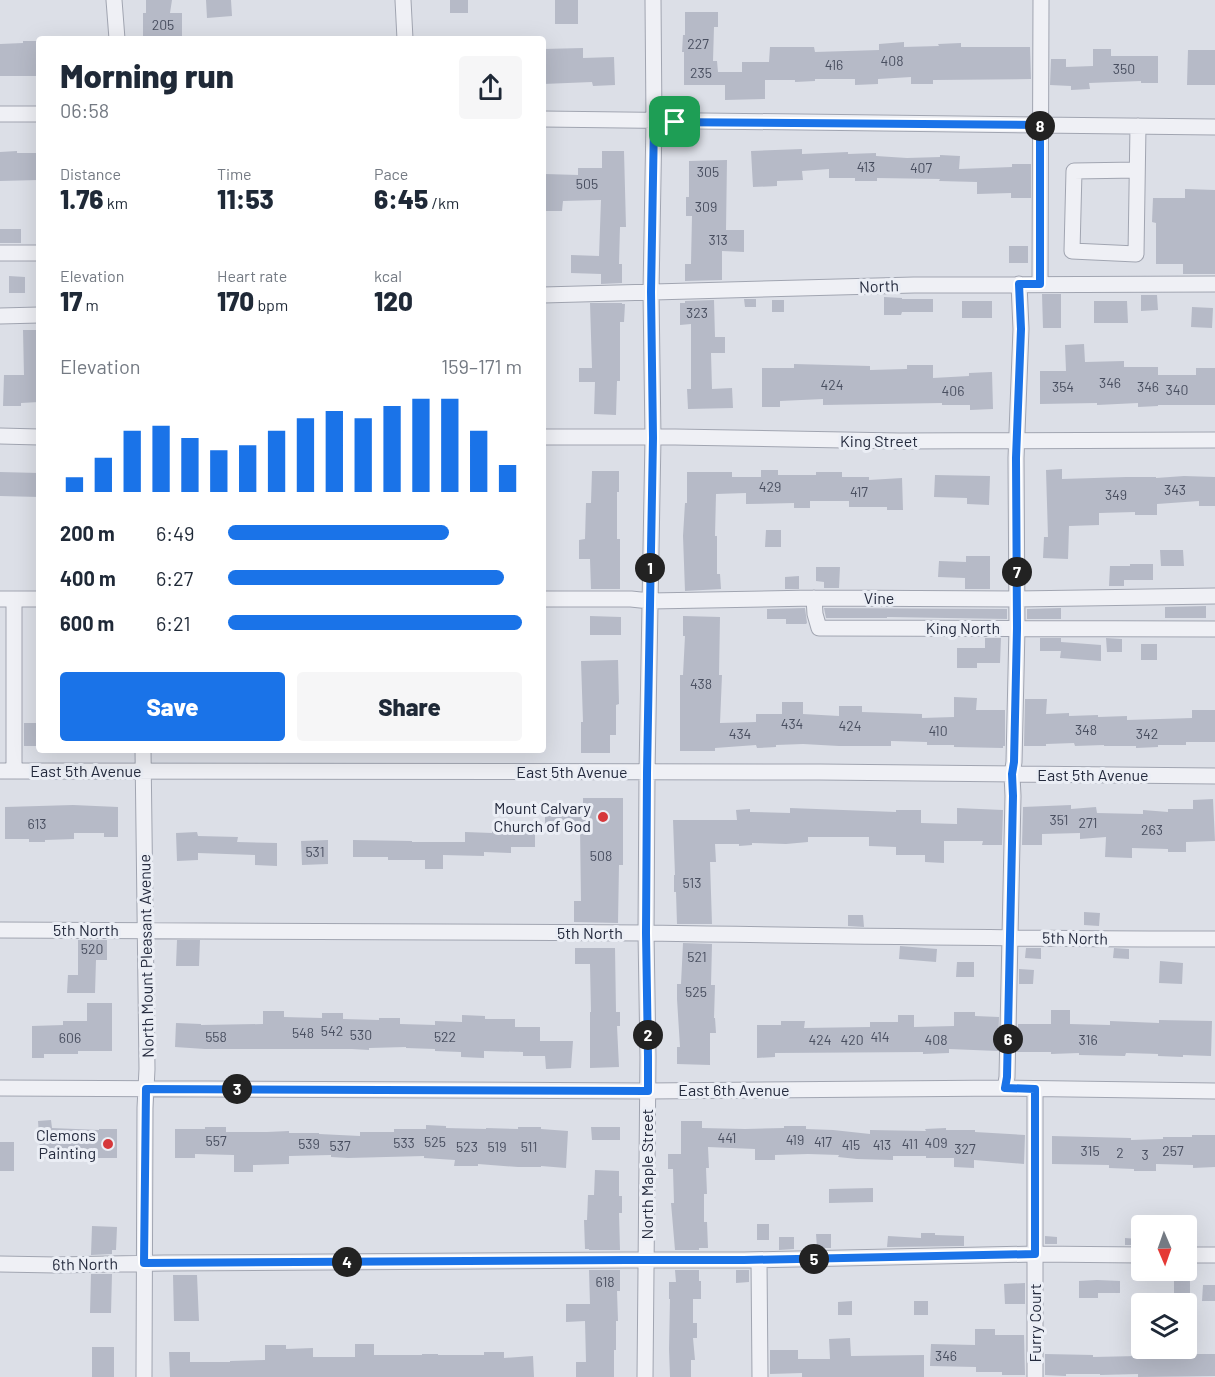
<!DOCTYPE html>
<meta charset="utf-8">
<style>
:root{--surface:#fff;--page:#f6f6f7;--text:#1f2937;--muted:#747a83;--accent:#1a73e8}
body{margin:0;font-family:Barlow,sans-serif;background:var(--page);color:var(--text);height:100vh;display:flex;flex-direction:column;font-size:22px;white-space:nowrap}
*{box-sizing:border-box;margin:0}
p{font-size:20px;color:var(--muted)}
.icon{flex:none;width:33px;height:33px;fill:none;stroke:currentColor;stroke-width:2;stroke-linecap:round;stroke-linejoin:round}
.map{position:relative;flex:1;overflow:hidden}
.drawer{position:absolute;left:36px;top:36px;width:510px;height:717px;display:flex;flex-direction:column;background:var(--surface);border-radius:6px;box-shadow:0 6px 24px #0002}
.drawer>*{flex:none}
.needle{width:39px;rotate:178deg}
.buttons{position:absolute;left:1131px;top:1215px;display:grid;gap:12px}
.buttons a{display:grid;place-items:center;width:66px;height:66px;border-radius:6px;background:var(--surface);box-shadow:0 6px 24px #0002;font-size:30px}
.pin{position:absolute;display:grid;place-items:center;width:51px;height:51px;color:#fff;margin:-26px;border-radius:12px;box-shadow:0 3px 9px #0006}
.km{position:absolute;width:30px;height:30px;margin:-15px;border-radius:50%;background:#222;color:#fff;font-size:16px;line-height:30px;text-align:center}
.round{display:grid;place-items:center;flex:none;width:63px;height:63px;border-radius:6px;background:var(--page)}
.headline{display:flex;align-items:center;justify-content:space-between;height:102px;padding:0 24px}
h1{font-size:33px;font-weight:800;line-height:45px}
.stats{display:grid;grid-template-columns:repeat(3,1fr);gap:9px;height:102px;padding:6px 24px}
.stats div{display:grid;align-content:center}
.stats b{font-size:26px;font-weight:800}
.stats small{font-size:16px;font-weight:400}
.stats p{font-size:16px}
.chart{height:168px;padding:12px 24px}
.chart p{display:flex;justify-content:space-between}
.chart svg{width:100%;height:108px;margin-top:6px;stroke:var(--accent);stroke-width:6}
.cta{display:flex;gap:12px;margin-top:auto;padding:12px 24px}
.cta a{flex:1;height:69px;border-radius:6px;background:var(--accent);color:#fff;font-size:24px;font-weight:800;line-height:69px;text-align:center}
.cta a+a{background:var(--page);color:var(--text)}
ul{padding:0 24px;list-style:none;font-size:20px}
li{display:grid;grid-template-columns:96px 72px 1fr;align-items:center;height:45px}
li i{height:15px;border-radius:8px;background:var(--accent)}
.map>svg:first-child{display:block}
.building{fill:#b6bac7}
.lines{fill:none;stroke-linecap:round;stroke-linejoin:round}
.minor-casing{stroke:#a1a5b1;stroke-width:17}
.minor{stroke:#eff0f5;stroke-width:15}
.route-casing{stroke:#fff;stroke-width:12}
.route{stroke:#1a73e8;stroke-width:8}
.poi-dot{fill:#d6383b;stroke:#ebeef5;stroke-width:2}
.labels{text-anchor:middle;stroke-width:6;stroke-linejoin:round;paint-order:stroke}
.number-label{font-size:14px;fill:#494f60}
.street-label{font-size:16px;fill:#252b3e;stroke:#ebeef5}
.poi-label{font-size:16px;fill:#252b3e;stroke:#ebeef5;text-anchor:end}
</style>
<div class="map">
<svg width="1215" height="1377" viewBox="0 0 1215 1377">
<rect width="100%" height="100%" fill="#dcdfe7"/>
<path class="building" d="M146,0H172L170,13H182V37H143V13H146Z
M206,0H231L232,16L207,18Z
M450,0H468V13H450Z
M555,0H578V24H555Z
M685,12H718V27H714L713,61H717L718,72H742V62H769L770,47H814L815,52L879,50V44L904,42V47L939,46L938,44L961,43V47H1030L1031,79L933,80V84H911V77L878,79V84L855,85V79H815V81L795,82V80H765V99L725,100V85H684V52H682L683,35H685Z
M23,41H39V76H0V44L23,43Z
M583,48V58L614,57L615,85L593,86L592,82L543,84V49Z
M1093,49H1111V56H1158V83H1141V81L1089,83L1090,89L1071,90V86L1050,85L1051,59H1066V67L1093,66Z
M1188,50H1215V85H1187Z
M802,149V154L848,152V154L876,153V156L907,158L940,157V155L960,156L959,169L1012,167V164H1031V198H1011V193L977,194V182L939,181L940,179L877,178V181H855V178H829V169L802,171L803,180L777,181V186L753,187L751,151Z
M17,151V153H39V180L0,181V152Z
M602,151H624L626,227H620L619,264H622V283L601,284V274L571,273V255L599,256L601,200L563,201L562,211H544L545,174L578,175V168H602Z
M727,160L726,230H744V252L722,251V280L685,281V264H691L692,216H686V197H689V161Z
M1185,189L1215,190V274H1183V264H1156V223L1152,222L1153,198H1185Z
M0,229H21V243H0Z
M1009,246H1028V263H1009Z
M9,276L25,277V293H9Z
M1042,294H1061V328H1043Z
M1141,295H1157L1158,310L1141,311Z
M884,297L902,298V299H933V312H902L901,315H884Z
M744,299H756V307H745Z
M714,300L715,337H725V353H711L712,389L732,388L733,408L688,409L687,389H691V324L680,325V303H685V301Z
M772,300H784V312H772Z
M962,301H992V318H962Z
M1094,301H1127L1128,323H1094Z
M590,303H622V304H625L624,322H620V381H617L616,415L594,414L595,382H579V368H592Z
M1192,307L1213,308L1212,328L1191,327Z
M23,330H39V402L21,403V406H3L4,375H24Z
M1084,344L1085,362L1124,361V367H1158V375H1196V368H1215V405H1158V406L1138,407V403L1097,405V403L1040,404V371H1066L1065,345Z
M794,364L870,366V370L907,369V365H933V378L969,376V373L992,372L993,409L970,410V405H942V403L823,405V399L780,401V407H762V368H794Z
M1062,469V479L1126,477H1156V478L1184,476L1215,477V506H1199V501L1157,504V515H1135V512L1099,513V525L1069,526L1068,559L1043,558L1044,537H1048L1046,470Z
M761,470H778V475H816V472H842V477H869V480L902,478L903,510H887V507H849V501H810V508H794V503L746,504V493L716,494L715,536H717V574H720L721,589L685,591L683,536L685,503H687V472H732V477H761Z
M592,471H619V492H617V539H620V589H591L590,559H579V540L585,539L586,503H591Z
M0,472L39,473V497L0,496Z
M935,475L990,476L989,505L967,504V498L934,497Z
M766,530H781V547H765Z
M1160,550H1183L1184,566H1161Z
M966,556H990V589H965V578L938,577L939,561L966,562Z
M1130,564H1153V580H1124V586H1109L1110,566H1130Z
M816,567H840L839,588H824V582L816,581Z
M799,576V589H785V577Z
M1206,606V618H1165V607Z
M805,608L807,623L806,624H786V619H767V609Z
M824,608L1007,609V619L887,617V618H826Z
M1061,608V619H1027V609Z
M590,616L621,617V635H590Z
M683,616L720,617L719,675H722L720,723L756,722V714H782V702H803V714L839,716V706H862V712L922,714V718L954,717V697L977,698L976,710H1005V746H1003V748L954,747V745H927V742L891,741V746H839L803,744L776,745V747L757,748L756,745L715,748V751H680V675H683L685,636H683Z
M985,638H1001L1000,663H977V668H957V648H985Z
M1040,638H1061V650V642L1101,645V661L1060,658L1061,651H1040Z
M1106,638L1122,639V652H1107Z
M1141,644H1157V660H1141Z
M618,660L619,704L616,705V735H610V753H581V722H583L581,661Z
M1025,699H1047L1046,714L1069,713V716L1098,715V717L1127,716V720L1192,718V710H1215V742H1186V745H1158V747L1136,748V746H1104V745L1075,746L1074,743L1046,744V746H1024Z
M24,723H39V746H24Z
M583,798H623V865H619L618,923L574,922V901H581L580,827H545V811H583Z
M1213,799L1215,841L1186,842V852H1168V849L1132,848V858L1105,857L1106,837L1080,839V833L1042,834V845H1022L1023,807L1071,805V809L1096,807L1097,813L1143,814V810L1168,812V809H1193V800Z
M73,805L118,807V837H104V833H74V839L45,840V842H29V839H5V807Z
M790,808L896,812V810H921V823L957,824V808L1003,810L1002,845H982L983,841H944V863L925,862V855H896V847L869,846V837H808V842L786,844L752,843V845L739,846V844H715L716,862H710L712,924H677L676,892H674V875H675L673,820H737L736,810L750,809V812L790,813Z
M535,823V847H511V853L484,852V856L443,855V869H425V860H388V857H353V840L412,841V842H465V832L492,833V825H518V824Z
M197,832L198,836L238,837L237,842L277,843V866L255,865V855L198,853V860L177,861L176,833Z
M328,840V864L302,865L301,841Z
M1084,912L1100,913L1099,926L1084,925Z
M848,915H863L864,927L848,926Z
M78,940H107V960H96L95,993H67L68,975H78Z
M177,940H200L199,966H176Z
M683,943L712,944L711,985H715L714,1018H715L716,1033H710V1065L677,1064V1047H680L677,999V984H681Z
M900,946L937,949L936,962L899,959Z
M575,948H615L616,1012H620V1026H617L619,1067L590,1068V1012H591L590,964H575Z
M1026,948H1041V959L1025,958Z
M1114,948L1129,949V959L1113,958Z
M1160,961L1183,963L1182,984L1159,983Z
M957,962H974V977H956Z
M1019,969L1034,970L1033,984H1019Z
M87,1003H112V1051H78V1054H44V1058H32V1026L63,1025V1021H87Z
M1051,1010H1070V1024L1110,1025V1021L1159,1023V1020L1212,1021L1211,1056L1183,1055V1057L1158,1056V1054L1126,1053L1125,1056L1079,1055V1053L1051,1054V1052H1017L1018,1024H1051Z
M263,1011H284V1017L322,1018V1013H343V1019L379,1020V1018H400V1024L435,1025V1021L462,1022V1015L485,1016V1019H515V1027H540V1041H573L571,1068L546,1069L545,1056H523V1052L484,1051V1058L461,1057V1052L435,1051V1049L406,1048V1047L369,1048V1050L352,1049H205L175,1047L176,1023L201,1024V1025L263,1024Z
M954,1012H975V1016L999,1017L998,1051L949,1049V1053L923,1054V1052L775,1053V1057L757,1058V1025H781V1021H805L804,1028L870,1027V1022H898V1015H914V1027L954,1026Z
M51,1120L52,1128L99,1130V1129H117V1158H68V1150L40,1151L38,1121Z
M681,1121H702V1128L745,1129L784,1128V1126H806V1129L833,1130L870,1134V1130L926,1131L925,1129L946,1128V1130H975V1132L1025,1135L1024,1164L974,1160V1168L954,1167V1158H926V1156H893V1160L857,1159L838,1157L839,1155L808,1154L775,1155V1160H755V1149L708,1147L709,1168H706L707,1194H704V1222H707L708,1248H699V1250H675L671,1203H674L673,1169H668V1154H681Z
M426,1125L446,1126V1128L486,1129V1128L518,1129V1127H541V1129L568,1131L566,1168L541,1166V1167H518L478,1164V1166H454L455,1160L424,1158V1156L348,1158L331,1157V1155L289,1156V1164L253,1165V1172H234V1155L195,1154V1158H175V1129H205V1127H226V1132H267L289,1131V1133H319V1134L360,1136V1132H394V1129H426Z
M591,1127H620V1140H592Z
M1192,1135H1215V1167L1193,1168V1165L1156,1164V1171H1134V1169L1109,1168V1165L1052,1164V1136L1131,1138V1140L1163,1139V1137H1192Z
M0,1142H14V1171H0Z
M595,1170L619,1171V1196H622V1213H619L620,1250H589V1249H585L584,1220H587L588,1195H594Z
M873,1188V1202L829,1203V1189Z
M757,1224H769V1240H757Z
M92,1226L117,1227L116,1250H112V1254L91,1255Z
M921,1233H935V1235L964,1236V1246L887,1247L888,1236L921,1238Z
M816,1234H831V1248H817Z
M1045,1236L1057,1237V1244H1045Z
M779,1237H794V1249L779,1250Z
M1125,1238L1139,1239V1245H1125Z
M589,1270H620V1291H617L618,1321H616V1350H614V1377H576V1362H586L585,1321L566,1322V1304H590Z
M675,1270H699V1281H701V1299H693V1323H697V1338H693L695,1360H691V1377H670L669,1349L670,1299H669V1282H676Z
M736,1270H749V1282L736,1283Z
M91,1274H112L111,1313H90Z
M173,1275H197L199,1321H174Z
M1097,1280L1120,1281V1293H1098V1298H1079V1281Z
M1174,1281H1190V1295L1174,1294Z
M1025,1283V1304H1005L1004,1284Z
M1203,1285H1215V1301H1202Z
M852,1301V1315H838V1302Z
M914,1301H928V1315H914Z
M975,1329H995V1335H1024L1025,1375H1002V1372H976V1367L930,1366L931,1344L975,1345Z
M850,1338L851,1356L924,1355V1377H802V1373L770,1374V1350H798V1359H830L829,1339Z
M355,1344H374V1355H422V1354H438V1355H484V1352H504V1358L533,1356L534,1377H170L169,1352H190V1362H230V1361L265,1360V1345H286V1349L313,1348V1357H355Z
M92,1347H114V1377H92Z
M1184,1353V1354H1215V1376L1138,1377V1374L1100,1375V1374H1066V1376L1045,1375V1354L1093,1355V1357L1138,1356V1354Z"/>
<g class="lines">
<g class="minor-casing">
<path id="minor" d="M114,0L117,39
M403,0L405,39
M0,114H39
M543,119L1215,127
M1137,170L1074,171L1072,251L1136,254L1138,126
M0,253H39
M1040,284L1041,0
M543,295L914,285L1215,284
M0,316L39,315
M0,436L39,437
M543,437H675L899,441L1215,440
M814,598L815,614L819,628L1215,629
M0,599H39
M14,599V771
M543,599H631L650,601L814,598L1017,599L1215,596
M143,750L147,1069L145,1108L144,1377
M0,771L820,772L1215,776
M0,930C216,930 432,930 647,933C836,936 1026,939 1215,939
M0,1088L647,1091L1005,1088L1215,1091
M1005,1088L1007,1077L1013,796L1012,775L1014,762L1017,628L1016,458L1021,329L1019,284
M1186,1255H1215
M759,1260L760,1377
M0,1264L56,1265L164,1263L626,1260H744L1035,1254L1142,1255
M645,1377L648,1057L646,933L647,773L653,438L651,292L654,122L653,0
M1035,1377V1089"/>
</g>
<use href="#minor" class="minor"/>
</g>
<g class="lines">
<g class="route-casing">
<path id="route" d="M654,122L1040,125V284H1019L1021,329L1016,458L1017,628L1014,762L1012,774L1013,796L1007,1077L1005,1088L1035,1089V1254L744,1260H626L144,1263L146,1089L648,1091V1056L646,933L647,773L653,438L651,292Z"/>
</g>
<use href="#route" class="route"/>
</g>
<g class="poi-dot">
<circle cx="603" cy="817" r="6"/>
<circle cx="108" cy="1144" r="6"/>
</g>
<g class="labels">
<g class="number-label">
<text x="163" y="30">205</text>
<text x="698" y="49">227</text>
<text x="892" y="66">408</text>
<text x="834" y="70">416</text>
<text x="1124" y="74">350</text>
<text x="701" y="78">235</text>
<text x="866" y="172">413</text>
<text x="921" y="173">407</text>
<text x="708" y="177">305</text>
<text x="587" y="189">505</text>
<text x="706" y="212">309</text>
<text x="718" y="245">313</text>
<text x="697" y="318">323</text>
<text x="1110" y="388">346</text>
<text x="832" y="390">424</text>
<text x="1063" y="392">354</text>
<text x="1148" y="392">346</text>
<text x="1177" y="395">340</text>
<text x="953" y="396">406</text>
<text x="770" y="492">429</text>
<text x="1175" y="495">343</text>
<text x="859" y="497">417</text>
<text x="1116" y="500">349</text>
<text x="701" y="689">438</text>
<text x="792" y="729">434</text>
<text x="850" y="731">424</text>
<text x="1086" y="735">348</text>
<text x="938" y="736">410</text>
<text x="740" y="739">434</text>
<text x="1147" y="739">342</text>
<text x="1059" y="825">351</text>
<text x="1088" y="828">271</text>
<text x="37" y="829">613</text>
<text x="1152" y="835">263</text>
<text x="315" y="857">531</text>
<text x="601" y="861">508</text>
<text x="692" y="888">513</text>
<text x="92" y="954">520</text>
<text x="697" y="962">521</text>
<text x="696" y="997">525</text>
<text x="332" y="1036">542</text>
<text x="303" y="1038">548</text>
<text x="361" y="1040">530</text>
<text x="216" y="1042">558</text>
<text x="445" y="1042">522</text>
<text x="880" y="1042">414</text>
<text x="70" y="1043">606</text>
<text x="820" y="1045">424</text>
<text x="852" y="1045">420</text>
<text x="936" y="1045">408</text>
<text x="1088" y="1045">316</text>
<text x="727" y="1143">441</text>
<text x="795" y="1145">419</text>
<text x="216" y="1146">557</text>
<text x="435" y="1147">525</text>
<text x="823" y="1147">417</text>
<text x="404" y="1148">533</text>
<text x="936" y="1148">409</text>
<text x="309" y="1149">539</text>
<text x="910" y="1149">411</text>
<text x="851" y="1150">415</text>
<text x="882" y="1150">413</text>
<text x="340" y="1151">537</text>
<text x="467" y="1152">523</text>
<text x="497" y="1152">519</text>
<text x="529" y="1152">511</text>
<text x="965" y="1154">327</text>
<text x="1090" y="1156">315</text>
<text x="1173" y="1156">257</text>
<text x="1120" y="1158">2</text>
<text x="1145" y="1160">3</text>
<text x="605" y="1287">618</text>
<text x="946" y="1361">346</text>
</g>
<g class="street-label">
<text transform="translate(879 286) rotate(-2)" y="6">North</text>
<text x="879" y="447">King Street</text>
<text x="879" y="604">Vine</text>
<text x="963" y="634">King North</text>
<text x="86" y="777">East 5th Avenue</text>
<text x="572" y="778">East 5th Avenue</text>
<text x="1093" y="781">East 5th Avenue</text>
<text x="86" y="936">5th North</text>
<text x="590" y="939">5th North</text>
<text transform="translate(1075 938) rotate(1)" y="6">5th North</text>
<text transform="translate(146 956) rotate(-91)" y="6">North Mount Pleasant Avenue</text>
<text x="734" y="1096">East 6th Avenue</text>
<text transform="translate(647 1174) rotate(-90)" y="6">North Maple Street</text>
<text transform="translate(85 1264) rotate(-1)" y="6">6th North</text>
<text transform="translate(1035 1323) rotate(-90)" y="6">Furry Court</text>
</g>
<g class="poi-label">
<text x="591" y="814">Mount Calvary<tspan x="591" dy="18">Church of God</tspan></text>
<text x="96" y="1141">Clemons<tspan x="96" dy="18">Painting</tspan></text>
</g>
</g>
</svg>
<div class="buttons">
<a><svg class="needle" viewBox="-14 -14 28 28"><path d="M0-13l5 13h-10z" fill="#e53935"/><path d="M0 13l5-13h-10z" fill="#747a83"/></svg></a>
<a><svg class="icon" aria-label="layers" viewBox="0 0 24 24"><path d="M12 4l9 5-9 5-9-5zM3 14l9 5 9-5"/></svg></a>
</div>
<div class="pin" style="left:675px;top:122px;background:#1e9e55"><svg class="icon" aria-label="arrive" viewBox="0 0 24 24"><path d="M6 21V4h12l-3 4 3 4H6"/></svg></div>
<b class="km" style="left:650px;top:568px">1</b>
<b class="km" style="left:648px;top:1035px">2</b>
<b class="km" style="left:237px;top:1089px">3</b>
<b class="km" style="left:347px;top:1262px">4</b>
<b class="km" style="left:814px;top:1259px">5</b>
<b class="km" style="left:1008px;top:1039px">6</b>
<b class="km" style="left:1017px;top:572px">7</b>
<b class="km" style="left:1040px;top:126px">8</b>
<section class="drawer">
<div class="headline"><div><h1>Morning run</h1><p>06:58</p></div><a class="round"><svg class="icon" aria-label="share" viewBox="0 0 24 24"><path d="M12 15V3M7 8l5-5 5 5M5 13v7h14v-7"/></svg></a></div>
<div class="stats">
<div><p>Distance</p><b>1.76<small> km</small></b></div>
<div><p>Time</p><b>11:53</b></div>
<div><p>Pace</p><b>6:45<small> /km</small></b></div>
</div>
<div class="stats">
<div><p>Elevation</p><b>17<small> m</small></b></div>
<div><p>Heart rate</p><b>170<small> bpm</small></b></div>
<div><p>kcal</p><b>120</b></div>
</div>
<div class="chart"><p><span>Elevation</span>159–171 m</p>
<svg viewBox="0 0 160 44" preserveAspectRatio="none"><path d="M5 44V38M15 44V30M25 44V19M35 44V17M45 44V22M55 44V27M65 44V25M75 44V19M85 44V14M95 44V11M105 44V14M115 44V9M125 44V6M135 44V6M145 44V19M155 44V33"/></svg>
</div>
<ul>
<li><b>200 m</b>6:49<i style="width:75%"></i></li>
<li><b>400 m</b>6:27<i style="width:94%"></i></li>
<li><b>600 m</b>6:21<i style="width:100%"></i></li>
</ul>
<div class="cta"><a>Save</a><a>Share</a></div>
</section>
</div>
